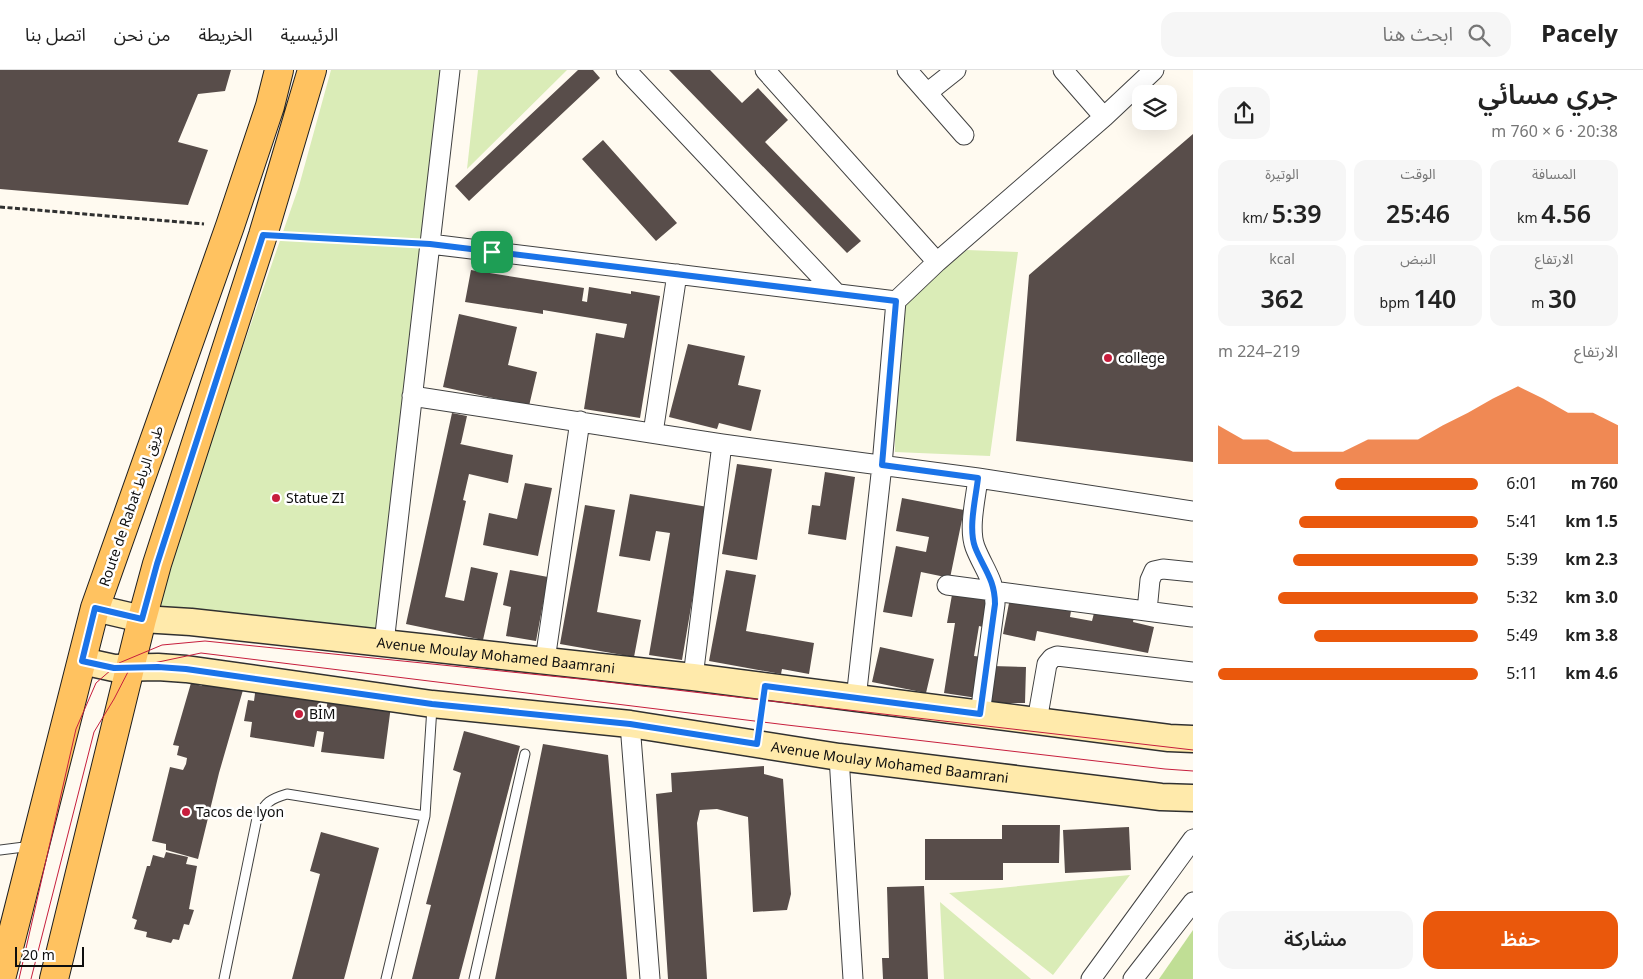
<!DOCTYPE html>
<html lang="ar">
<meta charset="utf-8">
<style>
:root{--surface:#fff;--page:#f6f6f6;--text:#222;--muted:#767676;--line:#e0e0e0;--accent:#ea580c}
body{margin:0;font-family:Georgia,"Noto Sans Arabic",serif;background:var(--page);color:var(--text);direction:rtl;height:100vh;display:flex;flex-direction:column;font-size:19px;white-space:nowrap}
*{box-sizing:border-box;margin:0}
p{font-size:16px;color:var(--muted)}
.icon{flex:none;width:28px;height:28px;fill:none;stroke:currentColor;stroke-width:2;stroke-linecap:round;stroke-linejoin:round}
.map{position:relative;flex:1;overflow:hidden;direction:ltr}
.panel{display:flex;flex-direction:column;background:var(--surface);width:450px}
.panel>*{flex:none}
.tools{position:absolute;left:1132px;top:15px;display:grid;gap:10px}
.tools a{display:grid;place-items:center;width:45px;height:45px;border-radius:10px;background:var(--surface);box-shadow:0 5px 20px #0002;font-size:25px}
.scale{position:absolute;left:15px;bottom:12px;width:69px;box-sizing:border-box;padding-left:5px;border:2px solid #0e0e0e;border-top:0;font-size:14px;line-height:18px;white-space:nowrap;color:#0e0e0e;-webkit-text-stroke:4px #fff;paint-order:stroke}
.pin{position:absolute;display:grid;place-items:center;width:42px;height:42px;color:#fff;margin:-21px;border-radius:10px;box-shadow:0 2px 8px #0006}
.round{display:grid;place-items:center;flex:none;width:52px;height:52px;border-radius:15px;background:var(--page)}
.headline{display:flex;align-items:center;justify-content:space-between;height:85px;padding:0 25px}
h1{font-size:28px;font-weight:600;line-height:38px}
.figures{display:grid;grid-template-columns:repeat(3,1fr);gap:8px;height:85px;padding:5px 25px}
.figures div{display:grid;align-content:center;border-radius:12px;background:var(--page);text-align:center}
.figures b{font-size:25px;font-weight:600}
.figures small{font-size:14px;font-weight:400}
.figures p{font-size:14px}
.chart{height:140px;padding:10px 25px}
.chart p{display:flex;justify-content:space-between}
.chart svg{width:100%;height:90px;margin-top:5px;fill:var(--accent);opacity:.7}
.button{display:flex;gap:10px;margin-top:auto;padding:10px 25px}
.button a{flex:1;height:58px;border-radius:15px;background:var(--accent);color:#fff;font-size:20px;font-weight:600;line-height:58px;text-align:center}
.button a+a{background:var(--page);color:var(--text)}
ul{padding:0 25px;list-style:none;font-size:16px}
li{display:grid;grid-template-columns:80px 60px 1fr;align-items:center;height:38px}
li i{height:12px;border-radius:6px;background:var(--accent)}
header{display:flex;align-items:center;gap:30px;box-sizing:border-box;height:70px;padding:0 25px;background:var(--surface);border-bottom:1px solid var(--line)}
header strong{font-size:24px}
nav{display:flex;gap:28px;margin-inline-start:auto;font-size:18px}
.search{width:350px;height:45px;background:var(--page);display:flex;align-items:center;gap:12px;box-sizing:border-box;padding:0 18px;border-radius:15px;color:var(--muted);font-size:19px}
main{display:flex;flex:1;min-height:0}
.map>svg:first-child{display:block}
.green{fill:#daecb7}
.forest{fill:#c0de95}
.building{fill:#584d4a}
.lines{fill:none;stroke-linecap:round;stroke-linejoin:round}
.lane-casing{stroke:#414141;stroke-width:11}
.street-casing{stroke:#414141;stroke-width:21}
.secondary-casing{stroke:#303030;stroke-width:29}
.primary-casing{stroke:#1f1f1f;stroke-width:30}
.path{stroke:#303030;stroke-width:3;stroke-dasharray:5 2.5;stroke-linecap:butt}
.lane{stroke:#fff;stroke-width:9}
.street{stroke:#fff;stroke-width:19}
.secondary{stroke:#ffeaab;stroke-width:26}
.primary{stroke:#ffc260;stroke-width:28}
.tram{stroke:#c71e3d;stroke-width:1}
.route-casing{stroke:#fff;stroke-width:10}
.route{stroke:#1a73e8;stroke-width:6}
.poi-dot{fill:#c71e3d;stroke:#fff;stroke-width:2}
.labels{text-anchor:middle;stroke-width:5;stroke-linejoin:round;paint-order:stroke}
.poi-label{font-size:14px;fill:#0e0e0e;stroke:#fff;text-anchor:start}
.street-label{font-size:14px;fill:#0e0e0e;stroke:#fff}
</style>
<header>
<strong>Pacely</strong>
<div class="search"><svg class="icon" aria-label="search" viewBox="0 0 24 24"><circle cx="10" cy="10" r="6"/><path d="M15 15l6 6"/></svg>ابحث هنا</div>
<nav><a>الرئيسية</a><a>الخريطة</a><a>من نحن</a><a>اتصل بنا</a></nav>
</header>
<main>
<section class="panel">
<div class="headline"><div><h1>جري مسائي</h1><p>20:38 · 6 × 760 m</p></div><a class="round"><svg class="icon" aria-label="share" viewBox="0 0 24 24"><path d="M12 15V3M7 8l5-5 5 5M5 13v7h14v-7"/></svg></a></div>
<div class="figures">
<div><p>المسافة</p><b>4.56<small> km</small></b></div>
<div><p>الوقت</p><b>25:46</b></div>
<div><p>الوتيرة</p><b>5:39<small> /km</small></b></div>
</div>
<div class="figures">
<div><p>الارتفاع</p><b>30<small> m</small></b></div>
<div><p>النبض</p><b>140<small> bpm</small></b></div>
<div><p>kcal</p><b>362</b></div>
</div>
<div class="chart"><p><span>الارتفاع</span>219–224 m</p>
<svg viewBox="0 0 160 44" preserveAspectRatio="none"><path d="M0 44V25L10 32L20 32L30 38L40 38L50 38L60 32L70 32L80 32L90 25L100 19L110 12L120 6L130 12L140 19L150 19L160 25V44z"/></svg>
</div>
<ul>
<li><b>760 m</b>6:01<i style="width:55%"></i></li>
<li><b>1.5 km</b>5:41<i style="width:69%"></i></li>
<li><b>2.3 km</b>5:39<i style="width:71%"></i></li>
<li><b>3.0 km</b>5:32<i style="width:77%"></i></li>
<li><b>3.8 km</b>5:49<i style="width:63%"></i></li>
<li><b>4.6 km</b>5:11<i style="width:100%"></i></li>
</ul>
<div class="button"><a>حفظ</a><a>مشاركة</a></div>
</section>
<div class="map">
<svg width="1193" height="909" viewBox="0 0 1193 909">
<rect width="100%" height="100%" fill="#fffaf0"/>
<path class="green" d="M331,0H457L381,572L151,541L299,116Z
M478,0H567L467,99Z
M967,180L1018,182L990,386L895,382L896,231Z
M1130,805L1053,905L949,823Z
M940,832L1031,909H944Z"/>
<path class="forest" d="M1193,860V909H1159Z"/>
<path class="building" d="M0,0H231L225,21L198,24L178,72L208,80L188,135L0,119Z
M578,0H593L600,8L469,131L455,116Z
M669,0H710L742,33L758,18L788,50L765,72L861,171L847,183Z
M1193,64V392L1016,371L1029,205Z
M603,70L677,153L656,171L582,89Z
M471,200L584,218L582,231L587,232L589,217L631,224V221L660,226L640,348L584,339L596,263L624,268L627,254L543,240V244L465,232Z
M459,244L517,257L508,295L537,302L529,336L443,317Z
M688,274L745,286L738,315L761,320L751,361L719,353L717,359L669,347Z
M452,343L467,346L461,373L460,374L513,385L508,413L469,404L463,430L466,431L445,527L464,531L471,497L498,503L483,570L406,554Z
M737,394L772,399L757,490L722,484Z
M825,402L855,407L846,470L808,464L812,435L820,436Z
M525,413L552,418L538,486L483,475L489,443L517,449Z
M630,424L708,437L682,590L649,585L670,463L656,461L650,491L619,486Z
M902,428L964,440L950,508L921,502L912,547L883,542L896,476L926,482L929,467L896,461Z
M585,435L615,440L597,542L641,550L634,587L560,574Z
M510,500L548,507L536,571L506,566L511,537L503,535Z
M726,500L756,505L746,561L814,573L809,604L782,599L781,604L709,591Z
M953,519L988,525L983,557L979,556L974,586L984,587L977,628L944,623L955,553H947Z
M1010,528L1072,535L1070,547L1092,551L1095,539L1134,547L1133,552L1154,557L1148,583L1037,561L1035,571L1003,564Z
M880,577L934,589L926,623L872,612Z
M992,596L1026,597L1025,633H991Z
M205,609L243,620L219,703L198,789L166,780V774L152,771L170,697L183,700L186,694L187,688L177,685L179,676L173,675L191,613L202,616Z
M256,616L322,627L320,641L326,642L328,628L391,636L384,689L321,682L324,662L317,661L314,677L250,667L252,652L244,651L248,630L254,631Z
M464,661L520,676L459,909H412L431,835L426,834L461,703L453,700Z
M543,674L608,685L627,909H495Z
M764,696V704L783,709L791,824L787,840L753,842L748,747L717,739L700,740L697,753L707,909H668L656,724L672,722L671,703Z
M1002,755H1060L1059,793H1003V810H925V769H1002Z
M1129,757L1131,800L1065,803L1063,760Z
M321,762L379,778L344,909H292L320,804L310,801Z
M166,782L188,787L186,794L197,796L189,839L194,840L189,855L184,854L179,870L173,869L171,873L146,867L147,862L134,859L137,850L132,848L147,796H150L153,785L164,788Z
M924,816L928,909H883L882,888H889L887,817Z"/>
<g class="lines">
<g class="lane-casing">
<path id="lane" d="M0,780L32,776
M224,909L257,748C266,732 270,729 287,724L425,746
M386,909L425,746L432,637
M474,909L525,684"/>
</g>
<g class="street-casing">
<path id="street" d="M626,0L837,224
M765,0L937,192L1104,47L1154,0
M907,0L964,65
M1063,0L1104,47
M927,23L956,0
M430,174L896,231
M412,326L722,374L978,408L1193,441
M653,363L677,204
M978,408C976,427 968,458 975,477C983,498 995,510 995,534L980,644
M947,515L1192,547
M1147,541L1150,510L1154,501L1163,499L1193,502
M384,573L450,0
M545,590L580,351
M693,607L722,374
M856,629L882,395L896,231L937,192
M1037,651L1047,594L1052,588L1057,586L1193,602
M630,654L650,909
M839,687L853,909
M1091,909L1193,769
M1133,909L1193,832"/>
</g>
<g class="secondary-casing">
<g id="secondary">
<path id="s1" d="M95,538L142,549L191,552L693,607L1169,668L1193,669"/>
<path id="s2" d="M82,591L114,598L158,597L186,599L432,634L630,654L839,687L1161,727L1193,728"/>
</g>
</g>
<g class="primary-casing">
<path id="primary" d="M1,909L95,538L230,156L270,36L279,0
M54,909L142,549L157,494L263,165L312,0"/>
</g>
<path class="path" d="M0,137L204,154
M289,167L410,173"/>
<use href="#lane" class="lane"/>
<use href="#street" class="street"/>
<use href="#secondary" class="secondary"/>
<use href="#primary" class="primary"/>
<path class="tram" d="M19,909L76,659L96,613L119,593L162,575L205,571L590,610L1193,680
M31,909L94,662L114,629L130,598L201,583L787,655L1165,699L1193,701"/>
</g>
<g class="lines">
<g class="route-casing">
<path id="route" d="M263,165L430,174L896,231L882,395L978,408C976,427 968,458 975,477C983,498 995,509 995,534L980,644L765,616L757,674L630,654L432,634L186,599L158,597L114,598L82,591L95,538L142,549L157,494Z"/>
</g>
<use href="#route" class="route"/>
</g>
<g class="poi-dot">
<circle cx="1108" cy="288" r="5"/>
<circle cx="276" cy="428" r="5"/>
<circle cx="299" cy="644" r="5"/>
<circle cx="186" cy="742" r="5"/>
</g>
<g class="labels">
<g class="poi-label">
<text x="1118" y="293">college</text>
<text x="286" y="433">Statue ZI</text>
<text x="309" y="649">BİM</text>
<text x="196" y="747">Tacos de lyon</text>
</g>
<g class="street-label">
<text transform="translate(131 436) rotate(-71)" y="5">Route de Rabat طريق الرباط</text>
<text dy="5" stroke="none"><textPath href="#s1" startOffset="404">Avenue Moulay Mohamed Baamrani</textPath></text>
<text dy="5" stroke="none"><textPath href="#s2" startOffset="815">Avenue Moulay Mohamed Baamrani</textPath></text>
</g>
</g>
</svg>
<div class="tools">
<a><svg class="icon" aria-label="layers" viewBox="0 0 24 24"><path d="M12 4l9 5-9 5-9-5zM3 14l9 5 9-5"/></svg></a>
</div>
<div class="scale">20 m</div>
<div class="pin" style="left:492px;top:182px;background:#1e9e55"><svg class="icon" aria-label="arrive" viewBox="0 0 24 24"><path d="M6 21V4h12l-3 4 3 4H6"/></svg></div>
</div>
</main>
